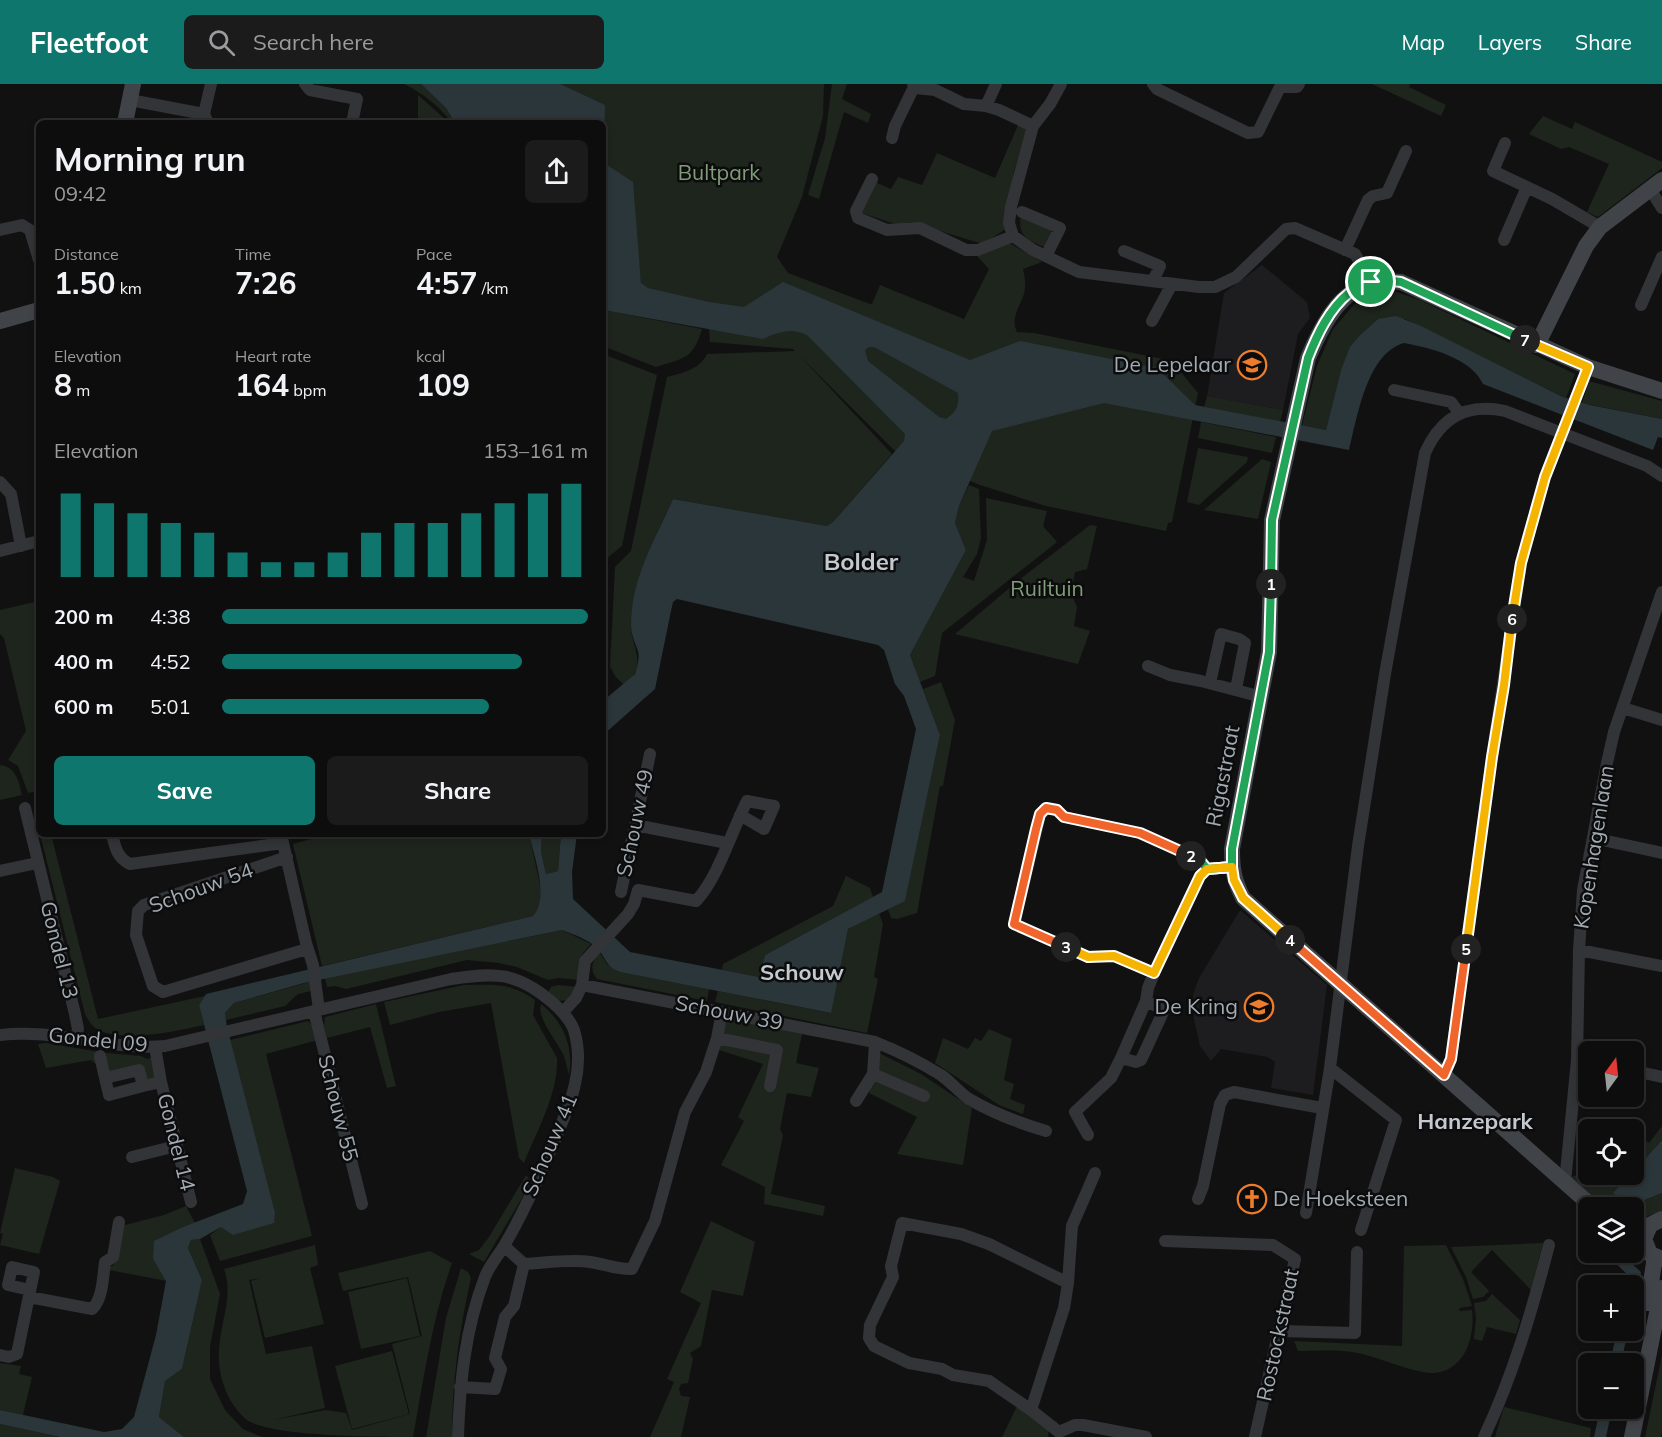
<!DOCTYPE html>
<meta charset="utf-8">
<style>
:root{--surface:#0d0d0e;--page:#1b1b1c;--text:#f1f3f6;--muted:#9a9c9e;--line:#2d2d2e;--accent:#0f766e}
body{margin:0;font-family:Mulish,sans-serif;background:var(--page);color:var(--text);height:100vh;display:flex;flex-direction:column;font-size:22px;white-space:nowrap}
*{box-sizing:border-box;margin:0}
p{font-size:20px;color:var(--muted)}
.icon{flex:none;width:33px;height:33px;fill:none;stroke:currentColor;stroke-width:2;stroke-linecap:round;stroke-linejoin:round}
.map{position:relative;flex:1;overflow:hidden}
.panel{position:absolute;left:36px;top:36px;width:570px;height:717px;display:flex;flex-direction:column;background:var(--surface);border-radius:9px;box-shadow:0 3px 9px #0003,0 0 0 2px var(--line)}
.panel>*{flex:none}
.needle{width:39px;rotate:15deg}
.controls{position:absolute;left:1578px;top:957px;display:grid;gap:12px}
.controls a{display:grid;place-items:center;width:66px;height:66px;border-radius:9px;background:var(--surface);box-shadow:0 3px 9px #0003,0 0 0 2px var(--line);font-size:30px}
.pin{position:absolute;display:grid;place-items:center;width:51px;height:51px;color:#fff;margin:-26px;border:3px solid #fff;border-radius:50%;box-shadow:0 2px 6px #0007}
.km{position:absolute;width:30px;height:30px;margin:-15px;border-radius:50%;background:#222;color:#fff;font-size:16px;line-height:30px;text-align:center}
.round{display:grid;place-items:center;flex:none;width:63px;height:63px;border-radius:9px;background:var(--page)}
.summary{display:flex;align-items:center;justify-content:space-between;height:102px;padding:0 18px}
h1{font-size:33px;font-weight:700;line-height:45px}
.stats{display:grid;grid-template-columns:repeat(3,1fr);gap:9px;height:102px;padding:6px 18px}
.stats div{display:grid;align-content:center}
.stats b{font-size:30px;font-weight:700}
.stats small{font-size:16px;font-weight:400}
.stats p{font-size:16px}
.chart{height:168px;padding:12px 18px}
.chart p{display:flex;justify-content:space-between}
.chart svg{width:100%;height:108px;margin-top:6px;stroke:var(--accent);stroke-width:6}
.action{display:flex;gap:12px;margin-top:auto;padding:12px 18px}
.action a{flex:1;height:69px;border-radius:9px;background:var(--accent);color:#fff;font-size:24px;font-weight:700;line-height:69px;text-align:center}
.action a+a{background:var(--page);color:var(--text)}
ul{padding:0 18px;list-style:none;font-size:20px}
li{display:grid;grid-template-columns:96px 72px 1fr;align-items:center;height:45px}
li i{height:15px;border-radius:8px;background:var(--accent)}
header{display:flex;align-items:center;gap:36px;box-sizing:border-box;height:84px;padding:0 30px;background:var(--accent);color:#fff}
header strong{font-size:28px}
nav{display:flex;gap:33px;margin-inline-start:auto;font-size:21px}
.search{width:420px;height:54px;background:var(--page);display:flex;align-items:center;gap:15px;box-sizing:border-box;padding:0 21px;border-radius:9px;color:var(--muted);font-size:22px}
.map>svg:first-child{display:block}
.built{fill:#1d1d1f}
.green{fill:#1e251d}
.water{fill:#2a363a;fill-rule:evenodd}
.lines{fill:none;stroke-linecap:round;stroke-linejoin:round}
.street{stroke:#323437;stroke-width:12}
.secondary{stroke:#404347;stroke-width:16}
.split-1-casing{stroke:#fff;stroke-width:12}
.split-2-casing{stroke:#fff;stroke-width:12}
.split-3-casing{stroke:#fff;stroke-width:12}
.split-4-casing{stroke:#fff;stroke-width:12}
.split-5-casing{stroke:#fff;stroke-width:12}
.split-6-casing{stroke:#fff;stroke-width:12}
.split-7-casing{stroke:#fff;stroke-width:12}
.split-8-casing{stroke:#fff;stroke-width:12}
.split-1{stroke:#22a559;stroke-width:8}
.split-2{stroke:#22a559;stroke-width:8}
.split-3{stroke:#f0652b;stroke-width:8}
.split-4{stroke:#f5b400;stroke-width:8}
.split-5{stroke:#f0652b;stroke-width:8}
.split-6{stroke:#f5b400;stroke-width:8}
.split-7{stroke:#f5b400;stroke-width:8}
.split-8{stroke:#22a559;stroke-width:8}
.labels{text-anchor:middle;stroke-width:5;stroke-linejoin:round;paint-order:stroke}
.park-label{font-size:21px;fill:#809d79;stroke:#0c0c0d}
.poi-label{font-size:21px;fill:#a2abb3;stroke:#0c0c0d;text-anchor:end}
.street-label{font-size:21px;fill:#a2abb3;stroke:#0c0c0d}
.neighbourhood-label{font-size:22px;font-weight:bold;fill:#c3c9cf;stroke:#0c0c0d}
.quarter-label{font-size:24px;font-weight:bold;fill:#c3c9cf;stroke:#0c0c0d}
</style>
<header>
<strong>Fleetfoot</strong>
<div class="search"><svg class="icon" aria-label="search" viewBox="0 0 24 24"><circle cx="10" cy="10" r="6"/><path d="M15 15l6 6"/></svg>Search here</div>
<nav><a>Map</a><a>Layers</a><a>Share</a></nav>
</header>
<div class="map">
<svg width="1662" height="1353" viewBox="0 0 1662 1353">
<rect width="100%" height="100%" fill="#111112"/>
<path class="built" d="M1262,181L1307,218L1310,234L1298,250L1283,326L1207,312L1224,209Z
M1240,826L1327,901L1313,1011L1271,1004L1275,978L1268,973L1221,965L1211,977L1200,962L1194,936L1193,911L1199,894Z"/>
<path class="green" d="M404,0H421L446,24L455,39H452C439,22 424,10 404,0Z
M549,0H824L823,32L802,113L777,173L788,189L870,220H872L880,201L964,235L989,185L974,169L982,171L1008,158L1042,178L1023,185C1025,193 1026,201 1024,210C1020,222 1010,235 1017,248L1034,249L1168,276L1173,281L1176,282L1198,309L1172,438L1168,439L1166,447L1046,422L980,401L895,367L799,271L892,370L833,438L827,442L673,415C654,455 634,493 631,537C629,564 651,579 624,601L615,592L610,582L615,483L631,467L667,293C683,289 700,285 707,270L795,267L793,265L710,258L709,244L641,200L639,179L604,79L605,22Z
M832,0H847L842,15L871,30L868,39L844,28L819,115L808,111L825,54Z
M1372,0H1410L1409,3L1446,21L1441,32Z
M418,11L445,35L447,39H418Z
M1543,32L1572,45L1575,38L1662,78V84L1598,133L1587,128L1609,80L1569,63L1561,65L1529,50Z
M1019,39L1028,43L1014,87L1007,144L983,160L910,138L898,141L859,128L872,97L891,105L898,93L922,101L937,69L995,94Z
M1021,131L1053,144L1045,163C1027,156 1017,151 1021,131Z
M1387,205L1420,216L1575,290L1566,314L1405,235H1378L1360,251L1341,286L1326,346L1302,342L1317,282L1333,245L1358,216L1368,208Z
M603,226L702,245C693,276 683,274 656,283L603,262Z
M603,270L657,291L622,462L606,475L603,521Z
M1589,297L1662,317V335L1582,319Z
M1207,312L1283,326L1280,338L1204,323Z
M1201,338L1276,353L1272,369L1198,354Z
M1198,364L1248,373L1247,378L1199,421L1187,418Z
M1262,375L1271,378L1258,435L1204,426Z
M969,401L979,405L981,454L977,470L963,493L974,497L987,456L986,414L1047,427L1043,442L1057,458L942,549L935,592L920,598L910,571L966,466L955,439L959,422Z
M1090,441L1097,442L1087,485L1075,488L1071,509L1077,523L1074,542L1090,547L1078,580L955,550L1019,496Z
M39,517V707L28,709L18,682L8,676L26,647L4,554L0,550V526Z
M941,598L955,636L943,702H940L917,829L897,835L891,834L888,825L905,816L940,651L923,605Z
M0,681C16,683 19,697 22,711L0,716Z
M40,750H51L98,935L205,912L199,921L204,941C179,947 113,961 93,942C90,939 87,934 85,930Z
M328,750H529L542,810C541,820 540,825 533,832L322,882L293,760Z
M542,750H561L558,787L546,790L541,768Z
M846,792L870,804L873,813L765,871L759,893L722,886L723,880L833,822Z
M879,829L883,840L874,893L878,895L867,949L715,918L718,907L830,929L848,845Z
M562,846L591,860C578,874 577,877 580,896L558,894L548,896L517,883L499,879L467,876L346,905L335,902L327,903L325,894Z
M600,869L607,880L620,888L709,905L707,917L597,895C589,886 592,877 600,869Z
M313,897L315,906L298,910L285,922L226,936L225,929L234,919Z
M464,901C494,901 509,898 535,916L533,931L557,974C559,1008 536,1049 524,1079L519,1074L491,919L439,928L390,941L384,918Z
M558,901L579,903L569,916L556,917L547,910L551,903Z
M376,920L396,1002L387,1004L370,943L327,954L324,942L325,933Z
M541,920C563,937 574,963 569,991C567,984 566,978 564,972C558,958 536,934 541,920Z
M726,934L802,950L796,979L819,984L811,1013L787,1009L780,1045L783,1051L771,1110L825,1122L823,1132L764,1120L765,1103L721,1081L744,1037L738,1033L763,980L719,966Z
M308,937L314,943L318,956L266,970L312,1152L220,1177L210,1151L221,1143L274,1139L230,956Z
M989,945L1012,955L1004,996L1014,1000L1010,1015L1025,1021L1023,1030L999,1021L935,979L943,954L968,965L975,954L981,957Z
M46,959L106,969L141,972L147,975L151,974L155,996L145,998L141,982L109,991L91,976L46,984L38,960Z
M879,969L921,990L972,1024L963,1081L897,1070L917,1033L869,1009Z
M1662,1042V1056L1634,1087V1076L1637,1062L1641,1063L1643,1055L1649,1059Z
M15,1084L53,1093L60,1097L39,1170L0,1161L3,1150L0,1149Z
M526,1091L530,1096L522,1114L484,1178L469,1170L479,1166L489,1153Z
M1579,1091L1616,1098L1626,1091H1630L1614,1109L1632,1121L1662,1109V1127L1648,1132L1636,1141L1634,1140V1124L1606,1123L1570,1093Z
M186,1122L195,1139L183,1143L153,1175L167,1197L109,1186V1182H113L121,1142L164,1131Z
M711,1137L755,1158L743,1212L712,1206L701,1262L690,1269L693,1275L688,1299L681,1300L679,1305L681,1312L690,1313L681,1353H650L674,1298L667,1295L701,1219L680,1208Z
M200,1155L220,1210L210,1263V1295L225,1326L243,1345L262,1353H184L159,1333L165,1297L182,1285L202,1196L188,1164L191,1156Z
M1543,1159L1531,1206L1492,1166L1471,1188L1489,1207L1483,1213L1473,1215L1466,1193L1451,1163Z
M315,1161L318,1181L310,1184L324,1240L265,1254L251,1197L260,1194L249,1196L266,1270L312,1262L325,1324L273,1336L326,1326L346,1329L352,1346L410,1330L392,1260L422,1252L408,1193L343,1207L338,1189L430,1167L452,1179C432,1235 424,1294 413,1353C378,1353 272,1353 247,1336C227,1320 217,1291 219,1266C220,1240 234,1211 224,1185Z
M1446,1161L1463,1195L1472,1222L1460,1224L1459,1227L1472,1226C1475,1252 1466,1286 1434,1289C1417,1290 1377,1273 1358,1269C1338,1265 1317,1267 1298,1267L1294,1257L1402,1262L1404,1162Z
M461,1184L468,1188L471,1194C459,1247 452,1298 452,1353H426L446,1234Z
M407,1194L420,1252L361,1265L348,1208Z
M1492,1210L1520,1236L1516,1250L1487,1243L1482,1257L1474,1255L1476,1234L1474,1219L1486,1217Z
M392,1267L409,1330L352,1345L335,1282Z
M1662,1271V1347L1661,1353H1645Z
M0,1279L21,1282L19,1290L32,1293L23,1331L0,1326Z
M1018,1320L1049,1344L1048,1353H1002Z
M1504,1323L1591,1344L1590,1353H1495Z
M0,1340L60,1353H0Z"/>
<path class="water" d="M421,0H560L605,21L604,79L633,98L641,199L648,204L709,218L744,223L783,198L970,276L1020,257L1157,284L1195,321L1326,346L1341,286L1350,263L1360,251L1378,235L1396,232L1421,242L1563,313L1590,321L1662,335V354L1658,353L1653,366L1483,300C1471,274 1431,264 1404,259C1367,269 1357,334 1349,366L1104,319L992,347L959,422L955,439L966,466L910,571L940,651L905,817L848,845L831,929L620,888C605,882 607,875 597,864C587,855 575,851 562,846L304,899L234,919L225,929L227,943L275,1129L274,1139L233,1151L221,1143L200,1155L191,1156L188,1164L202,1196L182,1285L165,1297L159,1333L184,1353H60L0,1340V1326L104,1348L122,1345L134,1333L156,1251L166,1197L153,1175L154,1157L183,1143L243,1120L247,1107L199,921L206,910L533,832C550,814 534,773 529,750H542L541,768L546,790L558,787L561,750H577L572,788L573,815L630,868L759,893L765,871L882,808L916,645L904,612L895,600L884,566L878,561L677,515L673,518L671,527L655,605L603,651V617L635,590C637,583 640,574 638,567C635,558 631,551 631,541C631,495 655,455 673,415L827,442L833,438L904,357L905,350L807,251C792,243 777,248 763,255L603,226V39H455L446,24ZM869,263H874L958,309C959,322 957,327 946,335L939,333L868,277L865,266Z
M1662,1056V1109L1632,1121L1620,1115L1613,1109L1630,1091L1634,1090V1087Z
M1605,1169H1620L1641,1188L1634,1222V1202L1627,1201L1629,1192Z
M1617,1247H1628L1621,1279H1610Z
M1600,1325H1612L1606,1353H1594Z"/>
<g class="lines">
<path class="street" d="M305,0L310,6L357,15L352,39
M913,0L916,4L935,6L964,20L986,22L999,26L1033,42
M1153,0L1157,5L1248,49L1258,48L1280,3H1297L1299,0
M130,16L204,30
M986,22L996,0
M208,39L204,30L211,0
M892,54L895,42L912,7L916,4
M1505,59L1493,87L1552,115L1600,143
M872,95L856,127L858,134L887,146L920,144L966,166H978L1013,152
M1650,105L1662,124
M1022,128L1060,144L1046,172
M0,146L22,141L30,146L39,176
M1013,152L1033,166L1079,188L1199,203H1215L1236,193L1286,145L1295,144L1355,170L1371,198
M1013,152L1009,139L1011,123L1033,42L1050,20L1061,0
M1504,156L1527,103
M1345,166L1368,116L1373,112L1387,109L1406,67
M1124,167L1160,182L1153,197
M1641,221L1662,173
M1152,237L1172,200
M1394,306L1451,318L1460,330
M0,398L11,410L21,462
M0,467L39,457
M1148,582L1170,591L1201,597L1262,613
M1210,599L1221,550L1239,555L1245,559L1236,605
M1623,624L1662,636
M25,724L75,930L78,945L76,954
M635,741L727,759
M112,750C115,763 117,774 130,780L283,759
M281,750L306,859L313,881L319,926
M1593,754L1662,769
M287,773L144,821L138,827L136,851L153,902L163,908L307,865
M0,787L37,779
M621,808L650,670
M1579,866L1662,882
M1154,889L1114,872L1088,873L1014,840L1040,731L1046,724L1057,726L1064,733L1140,749L1199,775L1207,785L1232,783
M582,901L875,958C898,967 920,978 941,991C951,998 959,1008 969,1015C993,1029 1019,1039 1046,1047
M314,927L362,1120
M563,928L576,914L582,901L585,877L628,830L634,820L638,806L696,817C718,794 732,746 747,717L774,722L764,745L740,731
M0,951C56,944 109,967 165,962L451,895C495,888 517,888 552,918C561,926 570,935 574,946C579,963 579,983 575,1000C571,1019 562,1038 555,1056C540,1092 524,1128 504,1162C498,1172 489,1182 485,1193C465,1245 460,1298 458,1353
M717,954L777,966L770,1002
M155,963L161,998L191,1118
M100,972L105,994
M1121,974L1136,978L1141,976L1164,926L1146,917
M1577,976L1588,978
M1330,984L1396,1036L1361,1146
M1634,987L1662,993
M873,990L924,1012
M1444,991L1451,975L1492,673L1521,479L1545,393L1588,283
M143,1002L109,1011L105,994L139,986L143,1002L161,998
M856,1017L873,990L875,958
M1088,1051L1075,1028L1111,994L1121,974L1146,917L1148,904L1154,889L1200,792L1207,785
M132,1073L176,1062
M1565,1098L1577,976L1579,866L1583,806L1607,679L1614,648L1662,508
M1198,1115L1203,1102L1220,1020L1225,1011L1234,1008L1322,1024
M1306,1129L1330,984L1358,762L1385,590L1425,369C1441,333 1467,319 1505,327L1647,382L1662,392
M1165,1157L1273,1161L1295,1175L1255,1353
M524,1180C546,1179 569,1175 590,1178C605,1180 618,1186 632,1185L655,1137L685,1028L706,988L717,954L722,928
M29,1213L92,1225C103,1215 103,1192 105,1178L113,1173L119,1138
M1280,1247L1355,1249L1357,1168
M0,1271L9,1273L17,1270L34,1188L12,1183L8,1201L30,1206
M460,1303L495,1305L501,1285L495,1274L505,1233L514,1222L524,1180L504,1162
M1031,1326L1064,1224L1068,1199L1072,1142L1095,1089
M1059,1348L1031,1326L989,1297L953,1291L942,1285L909,1279L874,1262L869,1254L870,1241L893,1193L891,1182L902,1139L961,1150L989,1160L1068,1199
M1059,1348L1075,1341H1083L1146,1353
M1484,1353C1513,1291 1532,1227 1549,1161"/>
<path class="secondary" d="M125,39L133,0
M0,237L39,226
M1537,261L1586,162L1600,143L1662,96
M1594,1124L1243,814C1234,796 1232,786 1232,765L1269,568L1272,436L1308,274C1326,231 1348,191 1401,198L1588,283L1662,307
M1662,1135L1650,1141L1644,1155L1650,1170L1662,1175
M1648,1219L1654,1179V1172
M1632,1353L1662,1204"/>
</g>
<g class="lines">
<g class="split-1-casing">
<path id="split-1" d="M1271,500L1272,436L1308,274C1317,251 1329,225 1349,209C1355,204 1364,201 1371,198"/>
</g>
<g class="split-2-casing">
<path id="split-2" d="M1191,772L1199,775L1207,785L1232,783V765L1269,568L1271,500"/>
</g>
<g class="split-3-casing">
<path id="split-3" d="M1066,863L1014,840L1036,745L1040,730L1046,724L1057,726L1064,733L1140,749L1191,772"/>
</g>
<g class="split-4-casing">
<path id="split-4" d="M1066,863L1088,873L1114,872L1154,889L1200,792L1207,785L1232,783L1234,796L1243,814L1290,856"/>
</g>
<g class="split-5-casing">
<path id="split-5" d="M1290,856L1444,991L1451,975L1466,865"/>
</g>
<g class="split-6-casing">
<path id="split-6" d="M1466,865L1492,673L1504,601L1512,535"/>
</g>
<g class="split-7-casing">
<path id="split-7" d="M1512,535L1521,479L1545,393L1588,283L1525,256"/>
</g>
<g class="split-8-casing">
<path id="split-8" d="M1371,198L1384,196L1401,198L1525,256"/>
</g>
<use href="#split-1" class="split-1"/>
<use href="#split-2" class="split-2"/>
<use href="#split-3" class="split-3"/>
<use href="#split-4" class="split-4"/>
<use href="#split-5" class="split-5"/>
<use href="#split-6" class="split-6"/>
<use href="#split-7" class="split-7"/>
<use href="#split-8" class="split-8"/>
</g>
<defs>
<g id="school-ring" transform="scale(1.5)"><circle r="9.5" fill="#0c0c0d" stroke="#ed7d2d" stroke-width="1.5"/><path d="M0-5L7-2L0 1L-7-2ZM-4 1L0 2.5L4 1V4Q0 6-4 4Z" fill="#ed7d2d"/></g>
<g id="church-ring" transform="scale(1.5)"><circle r="9.5" fill="#0c0c0d" stroke="#ed7d2d" stroke-width="1.5"/><path d="M-1.2-6h2.4v3.5h3.3v2.4h-3.3V6h-2.4V-.1h-3.3v-2.4h3.3Z" fill="#ed7d2d"/></g>
</defs>
<g fill-rule="evenodd">
<use href="#school-ring" x="1252" y="281"/>
<use href="#school-ring" x="1259" y="923"/>
<use href="#church-ring" x="1252" y="1115"/>
</g>
<g class="labels">
<g class="park-label">
<text x="719" y="96">Bultpark</text>
<text x="1047" y="512">Ruiltuin</text>
</g>
<g class="poi-label">
<text x="1231" y="288">De Lepelaar</text>
<text x="1238" y="930">De Kring</text>
<text x="1273" y="1122" text-anchor="start">De Hoeksteen</text>
</g>
<g class="street-label">
<text transform="translate(1223 692) rotate(-79)" y="7">Rigastraat</text>
<text transform="translate(635 739) rotate(-78)" y="7">Schouw 49</text>
<text transform="translate(1594 763) rotate(-81)" y="7">Kopenhagenlaan</text>
<text transform="translate(201 804) rotate(-20)" y="7">Schouw 54</text>
<text transform="translate(59 866) rotate(76)" y="7">Gondel 13</text>
<text transform="translate(729 929) rotate(11)" y="7">Schouw 39</text>
<text transform="translate(98 956) rotate(6)" y="7">Gondel 09</text>
<text transform="translate(338 1024) rotate(76)" y="7">Schouw 55</text>
<text transform="translate(176 1058) rotate(76)" y="7">Gondel 14</text>
<text transform="translate(550 1061) rotate(-67)" y="7">Schouw 41</text>
<text transform="translate(1278 1251) rotate(-78)" y="7">Rostockstraat</text>
</g>
<g class="neighbourhood-label">
<text x="802" y="896">Schouw</text>
<text x="1475" y="1045">Hanzepark</text>
</g>
<g class="quarter-label">
<text x="861" y="486">Bolder</text>
</g>
</g>
</svg>
<div class="controls">
<a><svg class="needle" viewBox="-14 -14 28 28"><path d="M0-13l5 13h-10z" fill="#e53935"/><path d="M0 13l5-13h-10z" fill="#9a9c9e"/></svg></a>
<a><svg class="icon" aria-label="locate" viewBox="0 0 24 24"><circle cx="12" cy="12" r="6"/><path d="M12 2v4M12 18v4M2 12h4M18 12h4"/></svg></a>
<a><svg class="icon" aria-label="layers" viewBox="0 0 24 24"><path d="M12 4l9 5-9 5-9-5zM3 14l9 5 9-5"/></svg></a>
<a>+</a>
<a>−</a>
</div>
<div class="pin" style="left:1371px;top:198px;background:#1e9e55"><svg class="icon" aria-label="arrive" viewBox="0 0 24 24"><path d="M6 21V4h12l-3 4 3 4H6"/></svg></div>
<b class="km" style="left:1271px;top:500px">1</b>
<b class="km" style="left:1191px;top:772px">2</b>
<b class="km" style="left:1066px;top:863px">3</b>
<b class="km" style="left:1290px;top:856px">4</b>
<b class="km" style="left:1466px;top:865px">5</b>
<b class="km" style="left:1512px;top:535px">6</b>
<b class="km" style="left:1525px;top:256px">7</b>
<section class="panel">
<div class="summary"><div><h1>Morning run</h1><p>09:42</p></div><a class="round"><svg class="icon" aria-label="share" viewBox="0 0 24 24"><path d="M12 15V3M7 8l5-5 5 5M5 13v7h14v-7"/></svg></a></div>
<div class="stats">
<div><p>Distance</p><b>1.50<small> km</small></b></div>
<div><p>Time</p><b>7:26</b></div>
<div><p>Pace</p><b>4:57<small> /km</small></b></div>
</div>
<div class="stats">
<div><p>Elevation</p><b>8<small> m</small></b></div>
<div><p>Heart rate</p><b>164<small> bpm</small></b></div>
<div><p>kcal</p><b>109</b></div>
</div>
<div class="chart"><p><span>Elevation</span>153–161 m</p>
<svg viewBox="0 0 160 44" preserveAspectRatio="none"><path d="M5 44V10M15 44V14M25 44V18M35 44V22M45 44V26M55 44V34M65 44V38M75 44V38M85 44V34M95 44V26M105 44V22M115 44V22M125 44V18M135 44V14M145 44V10M155 44V6"/></svg>
</div>
<ul>
<li><b>200 m</b>4:38<i style="width:100%"></i></li>
<li><b>400 m</b>4:52<i style="width:82%"></i></li>
<li><b>600 m</b>5:01<i style="width:73%"></i></li>
</ul>
<div class="action"><a>Save</a><a>Share</a></div>
</section>
</div>
